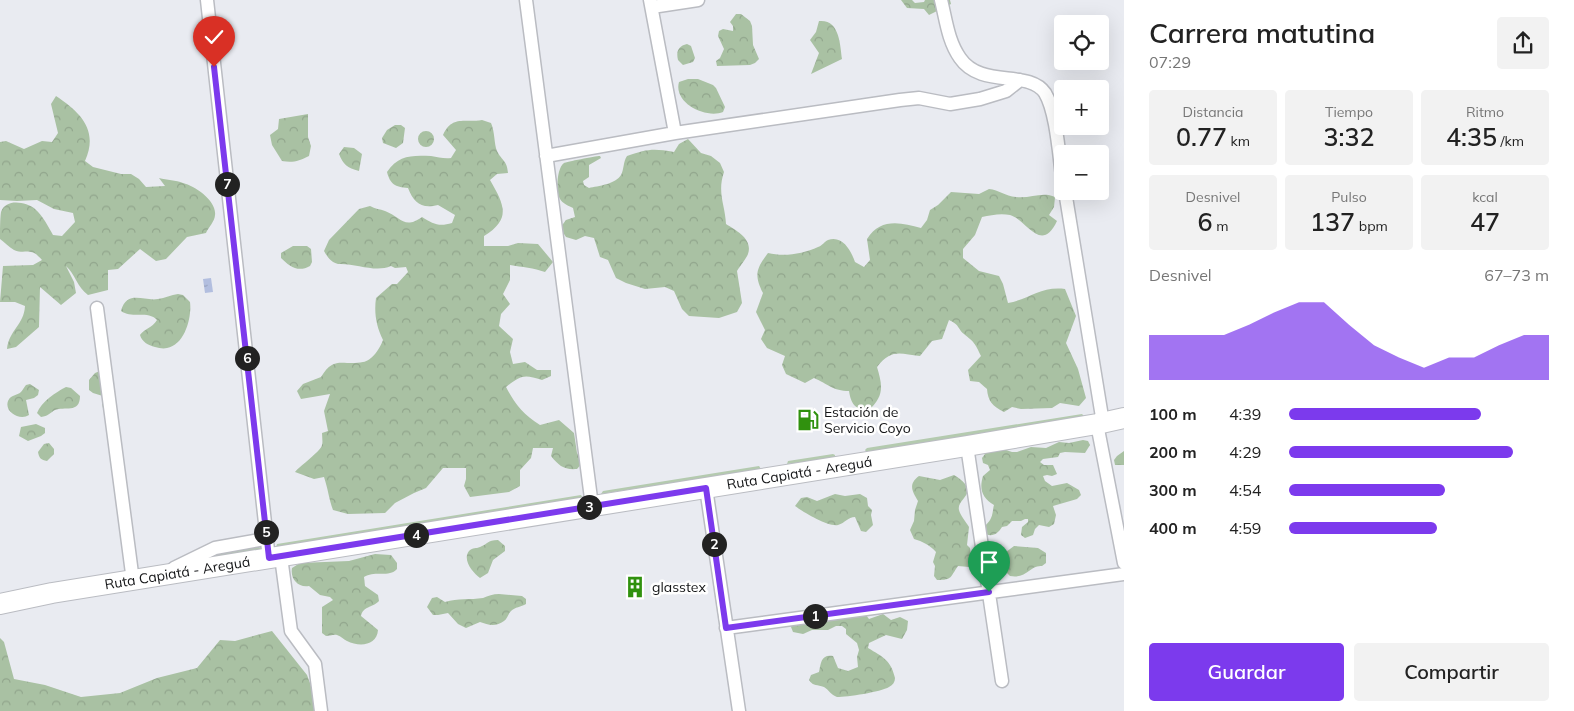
<!DOCTYPE html>
<html lang="es">
<meta charset="utf-8">
<style>
:root{--surface:#fff;--page:#f2f2f2;--text:#222;--muted:#767676;--accent:#7c3aed}
body{margin:0;font-family:Mulish,sans-serif;background:var(--page);color:var(--text);height:100vh;display:flex;flex-direction:column;font-size:19px;white-space:nowrap}
*{box-sizing:border-box;margin:0}
p{font-size:16px;color:var(--muted)}
.icon{flex:none;width:28px;height:28px;fill:none;stroke:currentColor;stroke-width:2;stroke-linecap:round;stroke-linejoin:round}
.map{position:relative;flex:1;overflow:hidden}
.drawer{display:flex;flex-direction:column;background:var(--surface);width:450px}
.drawer>*{flex:none}
.fabs{position:absolute;left:1054px;top:15px;display:grid;gap:10px}
.fabs a{display:grid;place-items:center;width:55px;height:55px;border-radius:5px;background:var(--surface);box-shadow:0 5px 20px #0002;font-size:25px}
.pin{position:absolute;display:grid;place-items:center;width:42px;height:42px;color:#fff;margin:-51px -21px;border-radius:50% 50% 50% 0;rotate:-45deg;box-shadow:0 0 5px #0007}
.pin .icon{rotate:45deg}
.km{position:absolute;width:25px;height:25px;margin:-12px;border-radius:50%;background:#222;color:#fff;font-size:14px;line-height:25px;text-align:center}
.round{display:grid;place-items:center;flex:none;width:52px;height:52px;border-radius:5px;background:var(--page)}
.overview{display:flex;align-items:center;justify-content:space-between;height:85px;padding:0 25px}
h1{font-size:28px;font-weight:600;line-height:38px}
.figures{display:grid;grid-template-columns:repeat(3,1fr);gap:8px;height:85px;padding:5px 25px}
.figures div{display:grid;align-content:center;border-radius:5px;background:var(--page);text-align:center}
.figures b{font-size:25px;font-weight:600}
.figures small{font-size:14px;font-weight:400}
.figures p{font-size:14px}
.chart{height:140px;padding:10px 25px}
.chart p{display:flex;justify-content:space-between}
.chart svg{width:100%;height:90px;margin-top:5px;fill:var(--accent);opacity:.7}
.button{display:flex;gap:10px;margin-top:auto;padding:10px 25px}
.button a{flex:1;height:58px;border-radius:5px;background:var(--accent);color:#fff;font-size:20px;font-weight:600;line-height:58px;text-align:center}
.button a+a{background:var(--page);color:var(--text)}
ul{padding:0 25px;list-style:none;font-size:16px}
li{display:grid;grid-template-columns:80px 60px 1fr;align-items:center;height:38px}
li i{height:12px;border-radius:6px;background:var(--accent)}
main{display:flex;flex:1;min-height:0}
.map>svg:first-child{display:block}
.green{fill:#b4caaf}
.forest{fill:url(#forest-crowns)}
.water{fill:url(#water-ripples)}
.lines{fill:none;stroke-linecap:round;stroke-linejoin:round}
.street-casing{stroke:#babcc2;stroke-width:15}
.primary-casing{stroke:#babcc2;stroke-width:22}
.street{stroke:#fff;stroke-width:12}
.primary{stroke:#fff;stroke-width:20}
.route-casing{stroke:#fff;stroke-width:10}
.route{stroke:#7c3aed;stroke-width:6}
.labels{text-anchor:middle;stroke-width:5;stroke-linejoin:round;paint-order:stroke}
.poi-label{font-size:14px;fill:#141517;stroke:#fff;text-anchor:start}
.street-label{font-size:14px;fill:#141517;stroke:#fff}
</style>
<main>
<div class="map">
<svg width="1124" height="711" viewBox="0 0 1124 711">
<defs>
<pattern id="forest-crowns" width="20" height="18" patternUnits="userSpaceOnUse" patternTransform="scale(1.25)"><rect width="20" height="18" fill="#a9c1a3"/><path d="M2 6a3 3 0 1 1 6 0M12 15a3 3 0 1 1 6 0" fill="none" stroke="#91a58c"/></pattern>
<pattern id="water-ripples" width="26" height="14" patternUnits="userSpaceOnUse" patternTransform="scale(1.25)"><rect width="26" height="14" fill="#b2bedf"/><path d="M2 4q2-2 4 0t4 0M15 11q2-2 4 0t4 0" fill="none" stroke="#98a2bf"/></pattern>
</defs>
<rect width="100%" height="100%" fill="#e9ebf1"/>
<path class="green" d="M1082,414L1085,417L867,453L865,450L867,448Z
M833,454L835,455V458L787,464L788,461Z
M759,466L761,469L601,494L603,491Z
M581,495L583,498L276,547L277,544Z
M259,547L261,550L217,559L205,557L216,554Z"/>
<path class="forest" d="M901,0H912L915,3L924,2L925,0H950L951,4L929,15L924,9L907,8Z
M736,14H741L750,21L752,26L753,45L759,59L755,63L750,65L717,66L716,61L720,58L724,49L718,36L719,31L723,29L733,31V26L730,22Z
M819,21C840,19 840,45 842,59L811,74L819,53L810,40L816,32Z
M687,44L691,46L695,58L693,62L683,65L678,60C676,52 678,46 687,44Z
M688,79H698L713,85L716,88L725,107L723,112C706,119 673,103 679,82Z
M56,96C80,112 99,130 85,161L93,167L121,174H131L139,179L146,187L165,186L159,178C167,180 176,180 183,183C195,186 217,201 215,215C215,221 208,228 206,233L187,237L166,259L156,261L140,249L118,269L108,270V290L88,295C77,287 75,274 66,266L74,282L76,293L61,305L40,287L39,327L16,347L7,349C9,330 24,325 25,306L15,302H0L3,266L33,265L42,260C30,246 26,255 14,250C9,247 4,242 0,239C0,231 0,219 1,212C6,198 26,202 35,209C43,216 48,226 53,235L62,236L75,222L73,213L54,209L37,200L17,201L0,200V142L6,141L24,149L42,141L52,142L58,133L51,104Z
M308,114V137L311,146L309,156C299,161 293,163 282,161L272,145L270,135L278,129L279,119Z
M482,120L491,123C495,132 494,144 497,151C502,161 507,160 508,173L497,174L490,180C505,206 511,219 484,236V246H508L518,243L538,244L553,262L545,272C534,268 522,267 510,265V280L503,294L510,304L501,314L499,326L513,339L510,352L513,364L525,362L537,370H551V376L542,380C524,374 521,375 506,387C515,404 523,414 540,425L559,420L574,433L577,453L583,462L577,469C564,470 559,466 551,456L553,448H533L531,458L520,470V486L509,492L470,497L464,486L466,479V468H443L426,488L414,493L395,503L385,513L348,514L333,510C329,499 328,489 324,477L314,479L295,472C300,466 321,451 322,445C323,442 322,437 322,433L328,431L324,411L330,394L301,399L297,391L303,384L321,377C334,355 343,366 363,362C372,361 380,348 383,340C376,326 374,313 376,298L392,284H397L408,272L406,267L395,268L391,266C375,273 356,263 338,264C331,262 328,258 324,251L329,240L359,209L370,206C375,209 380,209 385,211C401,217 404,230 422,217C433,224 439,227 452,223L455,215L438,205C421,209 414,203 408,188C395,187 390,184 387,172C398,155 412,155 431,156C438,157 444,159 451,158L456,150L443,135C452,115 465,123 482,120Z
M395,125H401L405,128L403,143L396,148L383,143L382,138L387,130Z
M418 139a8 8 0 1 1 16 0a8 8 0 1 1-16 0Z
M688,139L701,153L711,156L720,163L724,172C717,193 725,204 726,224C737,231 753,239 748,254C746,259 740,266 737,271L742,303L737,312L719,318L689,316L682,309L674,291L665,287L645,289L626,283L616,278L608,260L600,257L594,238L585,236L576,240L566,237L560,228L566,220L575,217L573,208C566,205 561,202 559,197C556,189 557,168 564,163C566,162 595,156 600,156L601,158L589,165V177L583,181L584,185L589,188C598,186 616,184 621,175C624,170 623,162 627,156C647,149 653,148 674,152L679,144Z
M344,147L354,148L362,154L359,171C347,168 343,164 339,154Z
M989,189C999,190 1005,196 1016,197C1030,199 1042,191 1055,197L1054,207L1049,215L1057,221C1041,255 1026,219 1010,215C1001,213 991,215 982,217L975,235L963,249V258L979,271L999,276L1003,284L1008,303C1030,299 1041,286 1065,289L1076,316L1066,343L1078,369L1086,398L1079,406L1060,403L1052,408L1021,409L1012,407L1004,412C992,406 988,401 987,389L979,382L970,381L968,370L981,356C975,343 974,342 964,334C957,328 960,325 949,320L942,339L932,341L920,356C900,354 892,348 877,367C883,387 884,396 868,411C855,409 851,404 849,391C833,391 828,384 814,378L805,383L786,374L782,365L785,356L767,348L761,339L765,330L756,312L763,293C754,275 756,269 768,253C784,257 803,254 818,247C822,246 824,242 828,240C843,235 851,251 855,262L864,267L870,260L867,239C880,218 900,222 921,228L927,220L930,210L938,205L951,192L979,194Z
M293,246H307L311,249L312,262L310,266C298,273 289,266 281,258V253Z
M178,294L183,295L190,302C192,317 185,345 167,348C163,349 159,348 155,347C148,345 142,342 140,335C144,329 152,328 157,320C148,310 132,319 121,311C127,289 145,302 158,299C165,298 171,295 178,294Z
M100,371C112,381 114,392 115,407L112,410L107,411L103,408L102,404L106,401V397L93,393L89,390V380L95,373Z
M30,384L39,390L38,395L34,398L26,400L29,415C20,421 4,412 8,401C11,394 17,396 21,392C23,390 24,387 26,385Z
M66,387L71,388L80,396C80,414 64,406 55,410C50,413 48,416 41,417L37,413C41,402 56,392 66,387Z
M36,424L45,428V433L41,436L28,441L19,436L21,427Z
M1083,440L1088,441L1090,445L1085,453L1065,452L1060,453L1058,457L1043,459L1040,462L1044,465H1053L1057,474L1052,476L1047,475L1043,476L1045,481L1052,486L1067,483L1079,490L1081,495L1077,499L1053,506L1056,515L1054,524L1049,527L1039,525L1035,529L1033,535L1025,538L1021,535L1022,527L1028,522V519H1025L1021,521H1012L1007,526L1002,527C997,535 991,538 982,532C985,524 989,523 991,518C993,514 993,508 994,505C982,498 979,489 983,476L990,470L988,465L983,463L982,458L988,450L1003,449L1012,452H1017L1031,447L1046,448L1059,442L1069,443Z
M49,443L54,449V454L47,461C41,460 39,458 38,452L44,444Z
M1124,451V465H1115L1114,460L1117,456Z
M954,475C983,493 956,498 959,510C960,515 966,522 969,527L967,545L970,548L972,563L969,567L958,566C950,577 953,580 937,580L934,576L935,566L933,562L936,552C931,546 922,541 914,539L910,530L914,521L915,510L918,501C912,491 908,484 919,476L940,480Z
M835,494L845,496L860,494L867,498L868,506L872,510L871,515L873,525L866,532L861,531L855,517C848,517 845,523 838,525C828,527 803,512 795,506L801,498L807,497L817,501Z
M498,540L505,546V551L493,560L488,573L480,578C473,573 462,560 469,551C473,547 476,549 480,547C488,544 487,540 498,540Z
M1014,546L1038,548L1046,553V563L1042,566C1029,565 1028,579 1010,576L1007,573L1006,568L1009,564L1005,555L1006,552Z
M375,554L391,555L397,563V569C389,578 375,570 364,577L365,586L378,595L379,601C372,608 363,606 361,616L378,630C377,646 359,647 347,641C344,640 341,636 337,635C334,634 329,636 326,636L322,633V607L333,600L330,597L320,595L309,586C298,588 290,579 292,568L300,563L349,561Z
M499,594L522,596L526,599V604C521,607 515,607 511,611C508,614 507,619 504,621C496,627 488,625 480,622L466,628L458,624L448,613L438,615H433L427,607L432,598L437,597L445,602C458,598 470,600 483,598C488,596 493,594 499,594Z
M883,614L891,620L900,617L908,621L907,630L902,639L886,635L869,643L868,648C883,657 891,660 895,678C895,682 893,685 889,687C881,692 847,697 837,697C831,695 829,690 824,687C817,684 814,687 809,680L811,675L819,672C821,663 821,654 833,656L838,668L848,671L858,667L857,657L859,650L857,643L846,634V629L842,626H836L828,630H812L803,634L793,632L791,627L792,623L866,615L869,619Z
M272,631L307,675L320,711H0V638L4,642L14,679L45,685L81,697L120,693L157,678L197,668L220,640L235,641Z"/>
<path class="water" d="M211,278L213,292L205,293L203,279Z"/>
<g class="lines">
<g class="street-casing">
<path id="street" d="M207,0L269,559
M526,0L592,506
M650,0L675,133
M941,0C946,20 948,41 960,58C981,89 1029,69 1045,93C1056,111 1059,154 1062,176
M652,7L698,0
M546,156L675,133L900,100L919,98L950,104L980,99L1006,91L1020,80
M1065,191L1103,423
M97,308L133,581
M1097,424L1124,563
M967,446L1002,681
M706,488L739,711
M281,557L291,631L315,664L321,711
M174,568L215,548L259,540
M726,628L1124,574"/>
</g>
<g class="primary-casing">
<g id="primary">
<path id="s1" d="M0,604L52,593L967,446L1097,424L1124,418"/>
</g>
</g>
<use href="#street" class="street"/>
<use href="#primary" class="primary"/>
</g>
<g class="lines">
<g class="route-casing">
<path id="route" d="M214,67L269,558L706,488L726,628L989,592"/>
</g>
<use href="#route" class="route"/>
</g>
<defs>
<g id="fuel-bare" transform="scale(1.725)"><path d="M-5.5-6h7V0h2V4h1.3V-2.5L3-4.5l.8-.8L6-3V5H2.5V1h-1V6h-7ZM-4.2-4.7v3.2H.2V-4.7Z" fill="#30910e" stroke="#fff" stroke-width="2.5" paint-order="stroke"/></g>
<g id="building-bare" transform="scale(1.725)"><path d="M-4-6H4V6H1V3H-1V6H-4ZM-2.5-4.3h1.7v1.8h-1.7ZM.8-4.3h1.7v1.8H.8ZM-2.5-1h1.7V.8h-1.7ZM.8-1h1.7V.8H.8Z" fill="#30910e" stroke="#fff" stroke-width="2.5" paint-order="stroke"/></g>
</defs>
<g fill-rule="evenodd">
<use href="#fuel-bare" x="808" y="420"/>
<use href="#building-bare" x="635" y="587"/>
</g>
<g class="labels">
<g class="poi-label">
<text x="824" y="417">Estación de<tspan x="824" dy="16">Servicio Coyo</tspan></text>
<text x="652" y="592">glasstex</text>
</g>
<g class="street-label">
<text dy="5" stroke="none"><textPath href="#s1" startOffset="810">Ruta Capiatá - Areguá</textPath></text>
<text dy="5" stroke="none"><textPath href="#s1" startOffset="180">Ruta Capiatá - Areguá</textPath></text>
</g>
</g>
</svg>
<div class="fabs">
<a><svg class="icon" aria-label="locate" viewBox="0 0 24 24"><circle cx="12" cy="12" r="6"/><path d="M12 2v4M12 18v4M2 12h4M18 12h4"/></svg></a>
<a>+</a>
<a>−</a>
</div>
<div class="pin" style="left:989px;top:592px;background:#1e9e55"><svg class="icon" aria-label="arrive" viewBox="0 0 24 24"><path d="M6 21V4h12l-3 4 3 4H6"/></svg></div>
<div class="pin" style="left:214px;top:67px;background:#d93025"><svg class="icon" aria-label="check" viewBox="0 0 24 24"><path d="M5 12l5 5 9-10"/></svg></div>
<b class="km" style="left:815px;top:616px">1</b>
<b class="km" style="left:714px;top:544px">2</b>
<b class="km" style="left:589px;top:507px">3</b>
<b class="km" style="left:416px;top:535px">4</b>
<b class="km" style="left:266px;top:532px">5</b>
<b class="km" style="left:247px;top:358px">6</b>
<b class="km" style="left:227px;top:184px">7</b>
</div>
<section class="drawer">
<div class="overview"><div><h1>Carrera matutina</h1><p>07:29</p></div><a class="round"><svg class="icon" aria-label="share" viewBox="0 0 24 24"><path d="M12 15V3M7 8l5-5 5 5M5 13v7h14v-7"/></svg></a></div>
<div class="figures">
<div><p>Distancia</p><b>0.77<small> km</small></b></div>
<div><p>Tiempo</p><b>3:32</b></div>
<div><p>Ritmo</p><b>4:35<small> /km</small></b></div>
</div>
<div class="figures">
<div><p>Desnivel</p><b>6<small> m</small></b></div>
<div><p>Pulso</p><b>137<small> bpm</small></b></div>
<div><p>kcal</p><b>47</b></div>
</div>
<div class="chart"><p><span>Desnivel</span>67–73 m</p>
<svg viewBox="0 0 160 44" preserveAspectRatio="none"><path d="M0 44V22L10 22L20 22L30 22L40 17L50 11L60 6L70 6L80 17L90 27L100 33L110 38L120 33L130 33L140 27L150 22L160 22V44z"/></svg>
</div>
<ul>
<li><b>100 m</b>4:39<i style="width:74%"></i></li>
<li><b>200 m</b>4:29<i style="width:86%"></i></li>
<li><b>300 m</b>4:54<i style="width:60%"></i></li>
<li><b>400 m</b>4:59<i style="width:57%"></i></li>
</ul>
<div class="button"><a>Guardar</a><a>Compartir</a></div>
</section>
</main>
